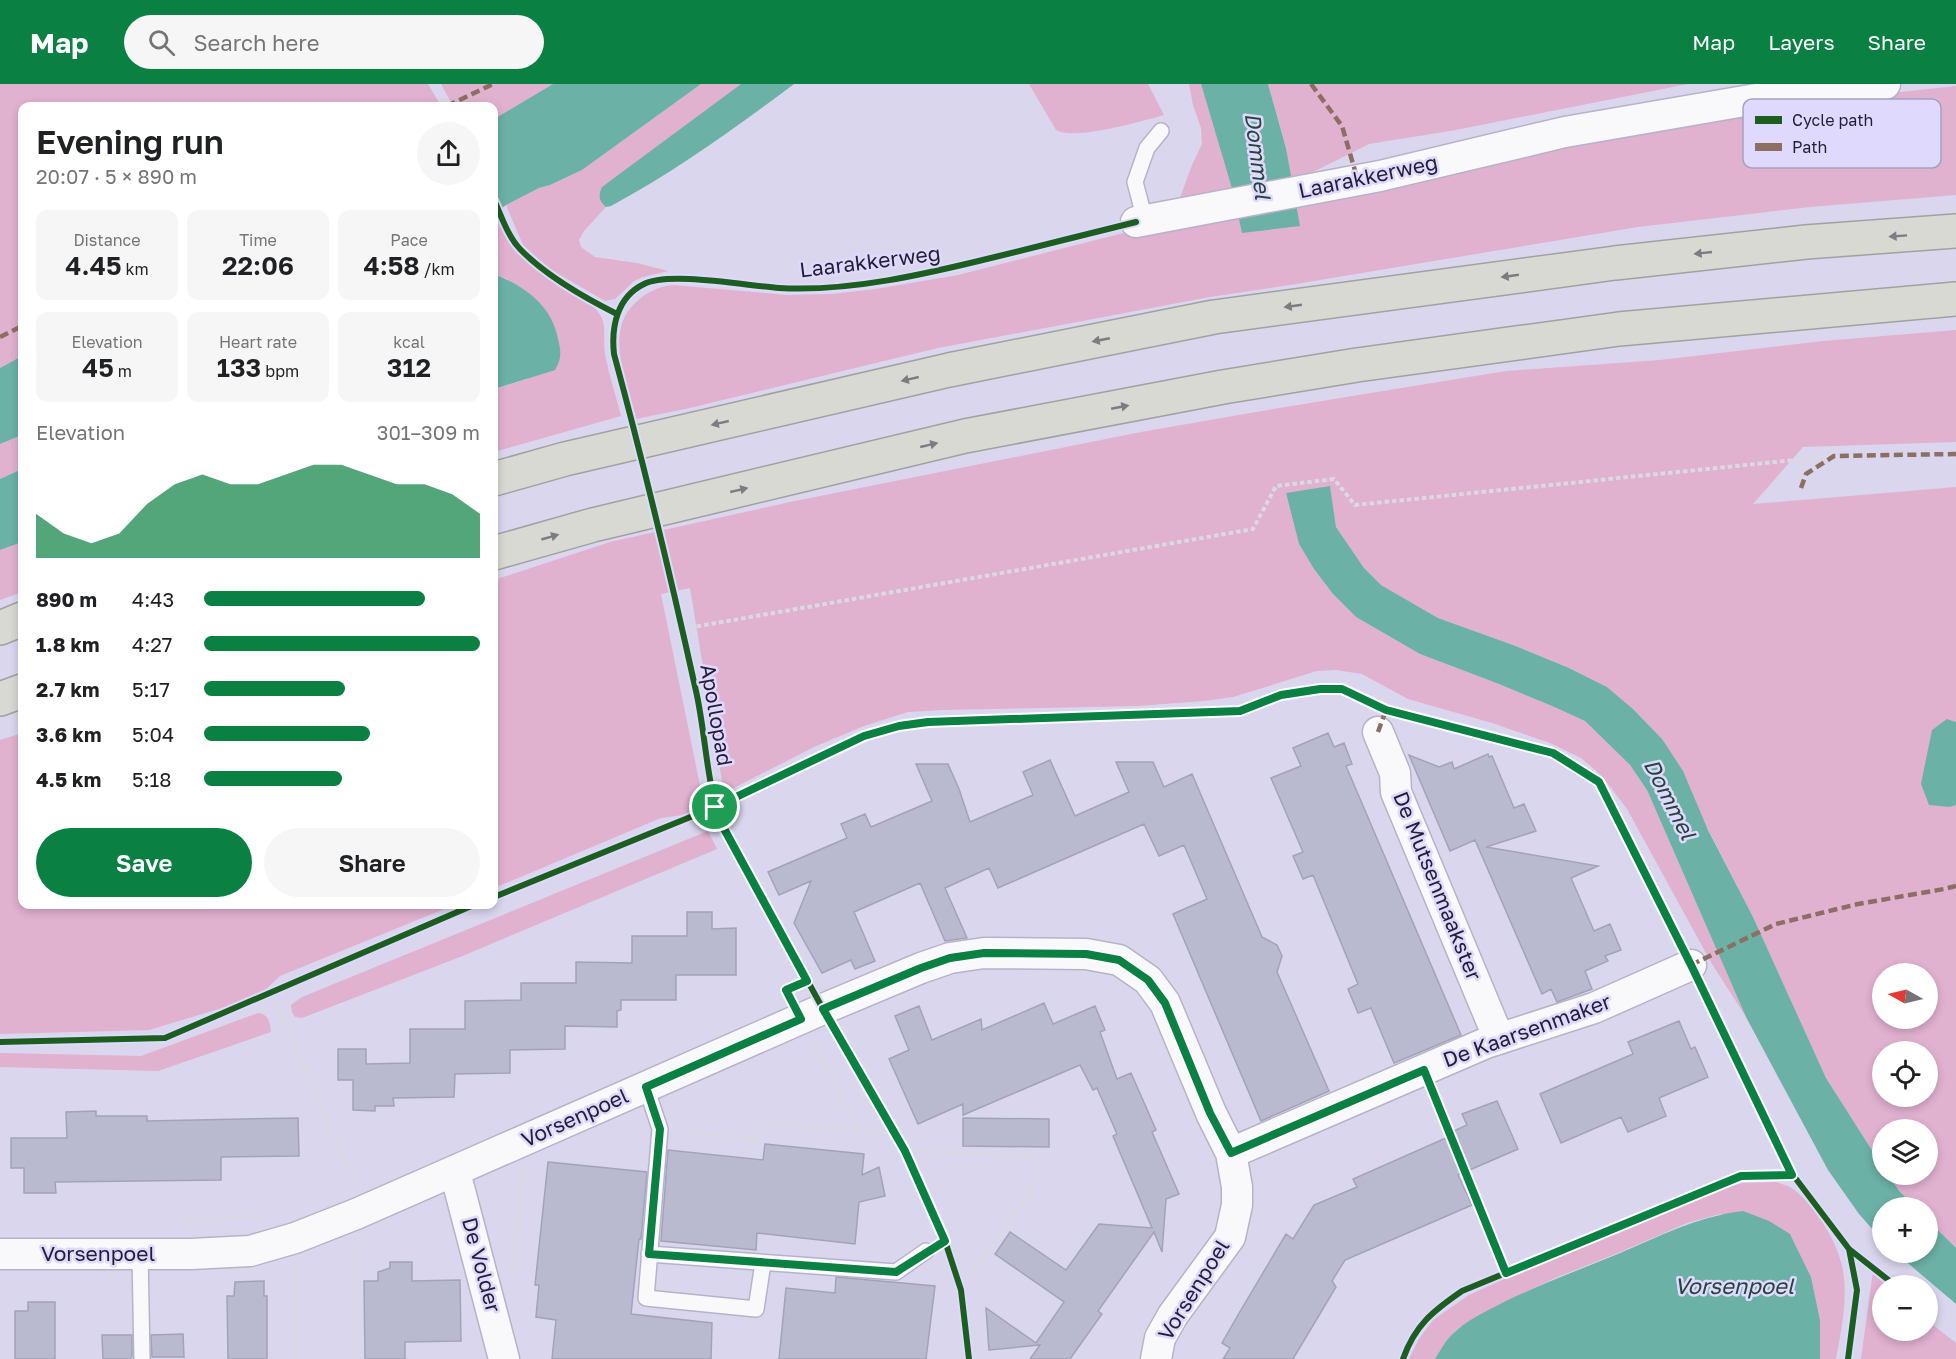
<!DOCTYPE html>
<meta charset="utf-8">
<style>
:root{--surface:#fff;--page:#f6f6f6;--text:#202124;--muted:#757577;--accent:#0b8043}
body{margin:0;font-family:"Golos Text",sans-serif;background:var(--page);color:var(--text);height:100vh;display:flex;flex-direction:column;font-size:22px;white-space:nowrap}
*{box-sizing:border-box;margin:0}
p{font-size:20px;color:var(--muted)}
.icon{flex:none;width:33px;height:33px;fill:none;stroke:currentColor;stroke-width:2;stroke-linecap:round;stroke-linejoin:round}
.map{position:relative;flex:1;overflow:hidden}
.side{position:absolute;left:18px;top:18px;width:480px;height:807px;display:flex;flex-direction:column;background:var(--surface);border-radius:12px;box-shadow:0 3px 9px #0003}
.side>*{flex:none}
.needle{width:39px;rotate:278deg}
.controls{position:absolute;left:1872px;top:879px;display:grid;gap:12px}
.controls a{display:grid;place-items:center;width:66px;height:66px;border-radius:50%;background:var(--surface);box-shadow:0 3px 9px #0003;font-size:30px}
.pin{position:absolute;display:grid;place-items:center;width:51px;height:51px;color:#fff;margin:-26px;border:3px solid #fff;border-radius:50%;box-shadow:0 2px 6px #0007}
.round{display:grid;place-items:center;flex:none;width:63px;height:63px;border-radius:32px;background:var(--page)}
.overview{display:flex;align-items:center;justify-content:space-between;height:102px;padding:0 18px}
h1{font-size:33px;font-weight:600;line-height:45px}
.metrics{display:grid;grid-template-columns:repeat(3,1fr);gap:9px;height:102px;padding:6px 18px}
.metrics div{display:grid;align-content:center;border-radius:12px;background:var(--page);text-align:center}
.metrics b{font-size:26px;font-weight:600}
.metrics small{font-size:16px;font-weight:400}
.metrics p{font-size:16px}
.chart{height:168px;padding:12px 18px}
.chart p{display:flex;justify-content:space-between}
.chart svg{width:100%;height:108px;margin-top:6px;fill:var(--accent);opacity:.7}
.cta{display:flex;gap:12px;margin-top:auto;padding:12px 18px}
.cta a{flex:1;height:69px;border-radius:36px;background:var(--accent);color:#fff;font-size:24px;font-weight:600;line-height:69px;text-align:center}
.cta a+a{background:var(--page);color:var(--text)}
ul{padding:0 18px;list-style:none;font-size:20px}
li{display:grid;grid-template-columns:96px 72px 1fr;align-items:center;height:45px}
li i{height:15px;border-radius:8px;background:var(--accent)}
header{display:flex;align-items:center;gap:36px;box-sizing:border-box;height:84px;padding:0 30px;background:var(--accent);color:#fff}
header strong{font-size:28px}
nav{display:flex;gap:33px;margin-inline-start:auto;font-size:21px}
.search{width:420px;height:54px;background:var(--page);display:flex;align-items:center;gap:15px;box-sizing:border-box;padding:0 21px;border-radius:33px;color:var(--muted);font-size:22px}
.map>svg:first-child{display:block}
.green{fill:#e1b1d0;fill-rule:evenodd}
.water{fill:#6cb1a6}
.building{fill:#b9bacf;stroke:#a2a3b8;stroke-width:1.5}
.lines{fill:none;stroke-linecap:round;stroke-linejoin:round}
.service-casing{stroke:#b6b3c9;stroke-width:18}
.minor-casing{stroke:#b6b3c9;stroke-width:33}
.motorway-casing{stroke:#a1a1a2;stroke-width:36}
.path{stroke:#dbd9e2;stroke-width:4;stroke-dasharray:4.5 3;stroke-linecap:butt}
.service{stroke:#f9f9fc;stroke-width:15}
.minor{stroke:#f9f9fc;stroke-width:30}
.motorway{stroke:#d8d9d2;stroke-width:33}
.quiet{stroke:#8d6e63;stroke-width:4.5;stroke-dasharray:9 4.5;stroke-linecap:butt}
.cycleway-casing{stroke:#dfd9fd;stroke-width:10}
.cycleway{stroke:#1b5e20;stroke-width:6}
.oneway{fill:#7d7c83}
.route-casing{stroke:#fff;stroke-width:12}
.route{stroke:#0b8043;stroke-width:8}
.labels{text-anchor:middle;stroke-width:5;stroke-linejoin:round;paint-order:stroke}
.street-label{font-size:21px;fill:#221e34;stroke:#dfd9fd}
.water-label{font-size:22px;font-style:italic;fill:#26443b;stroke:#dfd9fd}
.key{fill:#dfd9fd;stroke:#a6a1c1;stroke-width:1.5}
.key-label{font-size:16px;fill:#221e34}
</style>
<header>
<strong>Map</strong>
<div class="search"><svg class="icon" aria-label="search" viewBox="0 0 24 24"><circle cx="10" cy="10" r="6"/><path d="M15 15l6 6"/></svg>Search here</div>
<nav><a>Map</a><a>Layers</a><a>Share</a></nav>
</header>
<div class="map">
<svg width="1956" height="1275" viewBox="0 0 1956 1275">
<rect width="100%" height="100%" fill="#d9d6ee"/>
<path class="green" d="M0,0H428L441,22H22V272L0,284Z
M441,0H553L494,35V22H453Z
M701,0H741L602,104V120L606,123L584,147L579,156L581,163L595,173L637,179L668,187L643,193L634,197L615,215L605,217L550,185L523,161L506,121L539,104L550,101L582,86Z
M1029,0H1148L1164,31C1143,37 1074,57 1056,46Z
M1189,0H1201L1233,108L1177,122L1192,81L1202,60L1201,44L1193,21Z
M1268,0H1688L1456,46L1369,60L1291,99L1286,63Z
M1956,2V111L1810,123L1638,143L1296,200L1210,213L938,264L690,324L636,335C627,299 604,248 635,219C647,208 657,203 673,201L787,211L831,210L876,205L958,191L1159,140L1238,133L1299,142L1296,122L1469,76L1807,18Z
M494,132C506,155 522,175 543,191C558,202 594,216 602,234C606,245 603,259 605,270C609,291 616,312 621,332L494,368V305L528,295L507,195L494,190Z
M1956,246V358L1803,363L1753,420L1956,403V638L1947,635L1950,723L1956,721V1164L1928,1136V1124L1916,1123L1900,1108L1888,1091L1928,1090V1046H1882V1082L1826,994L1753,833L1662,655L1633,625L1607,603L1569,584L1513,561L1438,534L1381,501L1364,484L1336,443L1330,403L1286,409L1299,460L1314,485L1333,510L1356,533L1420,570L1499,600L1552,622L1585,637L1630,681L1647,706L1746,933L1712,880L1627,725L1602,692L1581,674L1550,659L1492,639L1408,615L1362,590L1336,586L1317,587L1233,613L1204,617L1137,622L943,626L908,628L864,642L814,663L724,709L690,504L661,510L704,721L691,730L661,734L494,804V496L610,458L790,418L1141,348L1273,325L1506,287L1660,276L1823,257ZM1882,890H1928V934H1882ZM1882,968H1928V1012H1882Z
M22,351V385L0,395V360Z
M22,458V508L0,516V466Z
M22,649V820L454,821L280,892L262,909L232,921L149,946L0,950V656Z
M708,747L717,765L460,873L302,934L295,933L292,928L291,921L302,913Z
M258,929C269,930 270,939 271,948L158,987L0,983V969L141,972Z
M1776,1098C1781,1100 1788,1101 1793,1105C1815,1121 1839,1160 1843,1187C1848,1216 1841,1247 1836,1275H1820V1236L1811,1193L1790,1150L1720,1130L1687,1139L1618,1169L1555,1194L1481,1230L1456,1246L1443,1262L1435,1275H1409L1419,1255L1433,1236L1469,1211L1633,1137L1678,1119L1710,1107L1743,1099Z
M1873,1187L1888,1201L1882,1202V1246H1928V1237L1956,1259V1275H1861Z"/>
<path class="water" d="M553,0H701L582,86L550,101L539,104L506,121L494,130V35Z
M741,0H794C735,44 676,87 611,122L606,123C599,118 598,111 602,103Z
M1201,0H1268L1286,64L1300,142L1242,149L1233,108Z
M494,190C524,202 552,221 558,255C561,267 562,275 555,286L494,305Z
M22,272V351L0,360V284Z
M22,385V458L0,466V395Z
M1330,402L1336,443L1364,484L1381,501L1438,534L1513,561L1569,584L1607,603L1633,625L1662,655L1683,687L1708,746L1753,833L1826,994L1882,1082V1090L1888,1091L1900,1108L1916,1123L1882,1124V1156L1859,1130L1828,1086L1746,933L1647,706L1630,681L1585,637L1552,622L1499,600L1420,570L1356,533L1333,510L1314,485L1299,460L1286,409Z
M1947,635L1956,638V721L1950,723L1929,721L1921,700L1932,646Z
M1743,1127L1769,1137L1790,1150L1811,1193L1820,1236V1275H1435C1441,1265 1447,1254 1457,1246C1472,1233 1491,1225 1508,1216C1544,1199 1581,1185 1618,1170C1661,1152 1695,1133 1743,1127Z
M1928,1136L1956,1164V1220L1896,1169L1928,1168Z"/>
<path class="building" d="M1328,649L1334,663L1344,659L1352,680L1346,682L1461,951L1394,979L1371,924L1358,929L1348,905L1358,900L1313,791L1303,795L1293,772L1303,768L1271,694L1301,682L1293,664Z
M1488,670L1489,673L1492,672L1514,724L1524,720L1536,747L1486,763L1598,782L1571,794L1594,847L1610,840L1621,866L1605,872L1608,877L1585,887L1592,905L1557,918L1551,905L1542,910L1475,756L1450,767L1409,671L1439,683L1452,678L1454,685Z
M1050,676L1075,732L1129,708L1116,678H1153L1164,703L1192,690L1262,853L1277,861L1282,872L1277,888L1329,1007L1261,1037L1173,830L1207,815L1184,761L1159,772L1144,740L998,804L989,784L945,804L967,854L945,857L920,799L854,828L875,877L855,885L851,876L822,889L794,839L811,797L779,811L768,788L847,754L841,740L865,730L871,743L932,717L916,680H948L959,705L970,738L1033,711L1023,688Z
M687,828H712V845L736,844V891H676V916H621V926L617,927V943L565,942V965L510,966V989L455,990L454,1013L393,1014L394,1022H375V1027L353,1026V996H338V965H366V980L410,979V945H465V917L521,916V899H576V878L632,879V852H687Z
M1044,919L1053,940L1095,922L1105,946L1100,948L1117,995L1131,989L1156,1046L1152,1048L1179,1110L1166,1115L1162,1168L1154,1148L1098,1227L1102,1230L1070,1275H1030L1040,1261L989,1266L986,1224L1036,1259L1064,1218L995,1170L1010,1148L1066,1186L1099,1140L1152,1144L1113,1052L1117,1050L1097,1004L1093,1006L1080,981L963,1031V1020L918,1040L889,975L909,966L895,932L919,922L932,956L981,935L982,946Z
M1679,937L1691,965L1695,963L1708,993L1659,1014L1666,1032L1628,1048L1621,1033L1561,1059L1540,1010L1633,970L1628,958Z
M1497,1017L1518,1065L1458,1091L1472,1121L1345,1176L1332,1197L1336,1203L1293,1275H1223L1230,1264L1222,1259L1238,1231L1286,1150L1293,1155L1314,1121L1357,1103L1353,1095L1455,1050L1454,1047L1467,1041L1462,1030Z
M96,1027V1032H147V1037L298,1034L299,1072L221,1073V1096L55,1098L56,1109H24V1084H11V1054H67L66,1028Z
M963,1034L1049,1035V1063L963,1062Z
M765,1060L864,1070L862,1091L879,1083L885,1112L859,1118L855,1160L757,1149L756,1166L661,1157L668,1066L763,1076Z
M548,1078L647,1088L641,1155H639L631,1230L712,1239L711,1275H552L556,1236L536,1233L539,1201H535Z
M390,1178H412V1197L460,1196L461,1257L405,1258V1275H365L364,1197H378V1188L390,1184Z
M836,1193L935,1202L926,1275H779L786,1204L835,1209Z
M264,1197V1212H267V1275H228L227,1212H234L235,1198Z
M28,1218H55V1275H15V1227H28Z
M183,1250L184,1273H152L151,1251Z
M102,1251H132V1273L130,1275H103Z"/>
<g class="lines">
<g class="service-casing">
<path id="service" d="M1145,136L1135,98L1147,64L1161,47
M646,1003L660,1045L646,1214L756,1225L763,1179
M140,1170L142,1275
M649,1170L896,1188L926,1167"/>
</g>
<g class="minor-casing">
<path id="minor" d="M1136,138L1380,92L1565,48L1791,9L1885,0
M1378,648L1395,689L1396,708L1499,955
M1231,1069L1486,959L1594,924L1691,881
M455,1088L504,1275
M0,1170H191L250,1167L295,1154L356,1130L823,925L921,884L950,874L984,869L1086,870L1119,876L1148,896L1165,919L1211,1029L1231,1069L1237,1103V1121L1230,1153L1173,1231L1160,1254L1156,1275"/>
</g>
<g class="motorway-casing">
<path id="motorway" d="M494,395L565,375L949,286L1214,233L1615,179L1806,158L1956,147
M494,469L593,441L965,352L1223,303L1357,281L1619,245L1956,215
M0,544L22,535
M0,615L22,607"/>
</g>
<path class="path" d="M682,545L1253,445L1276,402L1334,395L1355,421L1834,372
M783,907L807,897
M270,909L356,1100
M814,960L859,1046
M1435,1011L1506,1189
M681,1047L756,1055L761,1039L881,1048L891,1042
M905,1067L1034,1072L1042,1090L961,1206
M181,1138L257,1132
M295,1183V1275
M514,1190L523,1088
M356,1275V1159"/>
<use href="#service" class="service"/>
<use href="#minor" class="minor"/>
<use href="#motorway" class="motorway"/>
<path class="quiet" d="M1311,0L1342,42L1358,97
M447,22L493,0
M0,253L22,242
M1801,404L1806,390L1834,372L1956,370
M1378,648L1386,626
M1691,881L1776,840L1858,820L1944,805L1956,802"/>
<g class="cycleway-casing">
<path id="cycleway" d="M494,116C501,131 508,153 520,165C546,192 583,213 617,230
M494,813L715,723L864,652L899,642L929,638L1240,627L1281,611L1320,605H1342L1386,626L1553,669L1599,698L1691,881L1793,1091L1849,1165L1896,1202
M0,958L165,954L476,820
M969,1275L961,1206L945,1157L905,1067L823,925L722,741C706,699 706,651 696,607C671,494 644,381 614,270C611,243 617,213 644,200C669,187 748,202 779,204C850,208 926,190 995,173C1042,161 1089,150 1136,138
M1403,1275C1415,1241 1433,1227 1462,1207L1741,1092L1793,1091
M1848,1275L1857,1206L1849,1165"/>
</g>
<use href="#cycleway" class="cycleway"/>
</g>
<defs><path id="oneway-solid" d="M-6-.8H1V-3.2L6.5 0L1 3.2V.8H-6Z" transform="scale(1.5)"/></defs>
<g class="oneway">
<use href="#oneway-solid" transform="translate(1898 152) rotate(176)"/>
<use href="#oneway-solid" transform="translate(1703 169) rotate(174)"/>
<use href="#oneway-solid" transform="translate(1510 192) rotate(172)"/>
<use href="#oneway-solid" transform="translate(1293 222) rotate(172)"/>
<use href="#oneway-solid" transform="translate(1101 256) rotate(169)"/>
<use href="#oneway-solid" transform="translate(910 295) rotate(167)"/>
<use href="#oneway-solid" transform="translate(1120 323) rotate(-11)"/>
<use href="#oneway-solid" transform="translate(720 339) rotate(167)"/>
<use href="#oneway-solid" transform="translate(929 361) rotate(-13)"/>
<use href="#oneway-solid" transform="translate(739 406) rotate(-13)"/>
<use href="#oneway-solid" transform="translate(550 453) rotate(-16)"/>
</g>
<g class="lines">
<g class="route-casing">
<path id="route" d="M1320,605H1342L1386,626L1553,669L1599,698L1691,881L1792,1091L1741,1092L1506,1189L1424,986L1231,1069L1210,1029L1165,919L1148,896L1119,876L1086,870L984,869L950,874L921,884L823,925L905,1067L945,1157L896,1188L649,1170L660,1045L646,1003L801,935L786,906L807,897L722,741L715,723L864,652L899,642L928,638L1240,627L1281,611Z"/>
</g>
<use href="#route" class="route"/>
</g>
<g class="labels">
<g class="street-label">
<text transform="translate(1368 93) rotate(-12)" y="7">Laarakkerweg</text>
<text transform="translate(870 178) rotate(-7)" y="7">Laarakkerweg</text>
<text transform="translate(716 631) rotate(80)" y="7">Apollopad</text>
<text transform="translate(1437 802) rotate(68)" y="7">De Mutsenmaakster</text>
<text transform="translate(1527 947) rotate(-20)" y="7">De Kaarsenmaker</text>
<text transform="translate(575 1034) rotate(-24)" y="7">Vorsenpoel</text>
<text x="98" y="1177">Vorsenpoel</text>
<text transform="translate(481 1181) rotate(75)" y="7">De Volder</text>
<text transform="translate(1194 1206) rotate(-58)" y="7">Vorsenpoel</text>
</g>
<g class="water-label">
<text transform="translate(1258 72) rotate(83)" y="8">Dommel</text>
<text transform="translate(1670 715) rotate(63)" y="8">Dommel</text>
<text x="1734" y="1210">Vorsenpoel</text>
</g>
</g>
<rect x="1743" y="15" width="198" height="69" rx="9" class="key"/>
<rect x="1755" y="32" width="27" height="8" fill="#1b5e20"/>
<rect x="1755" y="59" width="27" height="8" fill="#8d6e63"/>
<g class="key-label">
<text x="1792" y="42">Cycle path</text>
<text x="1792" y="69">Path</text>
</g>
</svg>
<div class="controls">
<a><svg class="needle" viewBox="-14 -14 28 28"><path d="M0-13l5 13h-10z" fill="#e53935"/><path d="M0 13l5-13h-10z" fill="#757577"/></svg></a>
<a><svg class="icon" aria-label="locate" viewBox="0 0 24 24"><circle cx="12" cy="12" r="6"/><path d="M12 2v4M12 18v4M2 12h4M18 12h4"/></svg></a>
<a><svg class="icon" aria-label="layers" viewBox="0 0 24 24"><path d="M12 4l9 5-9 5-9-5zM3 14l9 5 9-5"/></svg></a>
<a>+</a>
<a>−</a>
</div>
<div class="pin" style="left:715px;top:723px;background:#1e9e55"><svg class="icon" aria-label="arrive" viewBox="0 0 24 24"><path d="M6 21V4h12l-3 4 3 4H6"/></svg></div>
<section class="side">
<div class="overview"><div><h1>Evening run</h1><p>20:07 · 5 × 890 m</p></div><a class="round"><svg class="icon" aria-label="share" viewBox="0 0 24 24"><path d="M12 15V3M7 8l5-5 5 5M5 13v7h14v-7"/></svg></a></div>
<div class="metrics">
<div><p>Distance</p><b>4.45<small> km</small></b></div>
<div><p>Time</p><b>22:06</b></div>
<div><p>Pace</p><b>4:58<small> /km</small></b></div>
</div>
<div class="metrics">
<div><p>Elevation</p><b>45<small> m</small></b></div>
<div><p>Heart rate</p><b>133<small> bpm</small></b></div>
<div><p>kcal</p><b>312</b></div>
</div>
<div class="chart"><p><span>Elevation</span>301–309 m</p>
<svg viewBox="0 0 160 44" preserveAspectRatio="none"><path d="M0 44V26L10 34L20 38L30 34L40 22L50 14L60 10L70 14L80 14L90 10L100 6L110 6L120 10L130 14L140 14L150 18L160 26V44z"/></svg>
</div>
<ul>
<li><b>890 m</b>4:43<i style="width:80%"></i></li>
<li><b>1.8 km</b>4:27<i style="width:100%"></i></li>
<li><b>2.7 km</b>5:17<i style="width:51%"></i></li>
<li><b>3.6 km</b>5:04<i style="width:60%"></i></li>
<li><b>4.5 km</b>5:18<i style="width:50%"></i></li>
</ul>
<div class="cta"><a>Save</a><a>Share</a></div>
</section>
</div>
